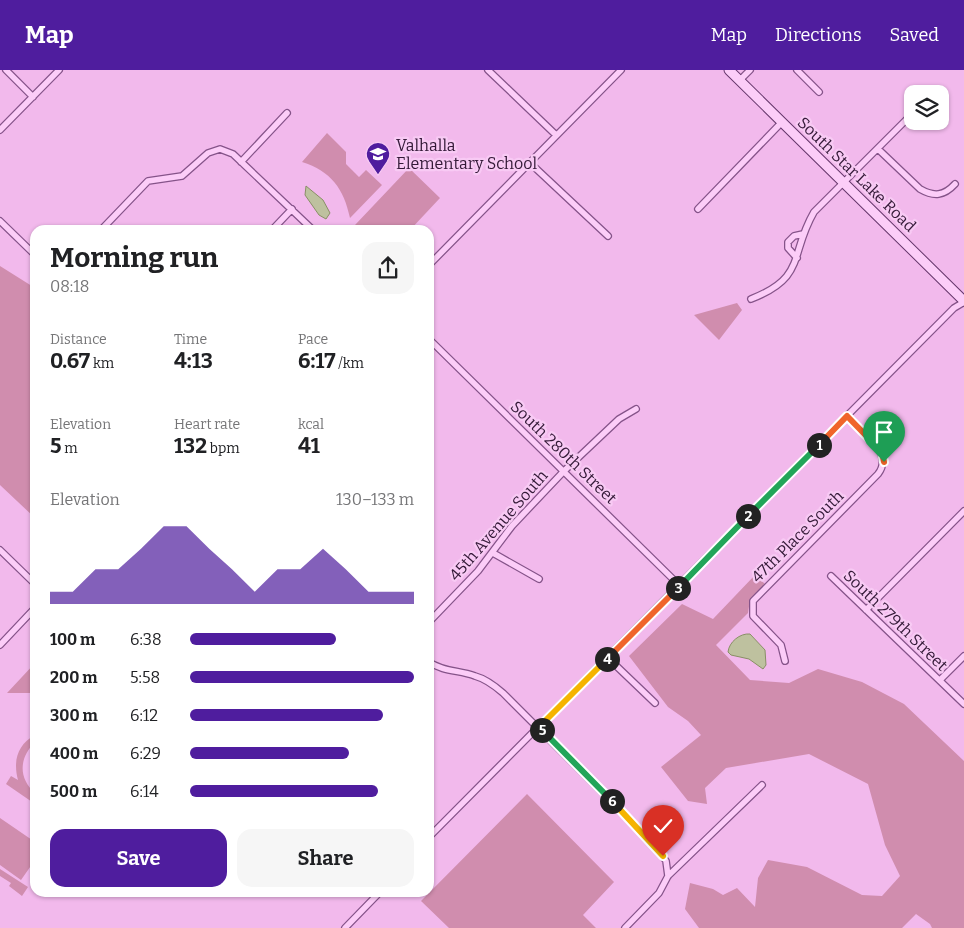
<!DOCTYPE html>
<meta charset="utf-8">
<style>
:root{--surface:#fff;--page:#f6f6f6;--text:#202124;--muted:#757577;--accent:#4f1d9e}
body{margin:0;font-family:Bitter,serif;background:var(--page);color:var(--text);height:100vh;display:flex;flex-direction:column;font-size:19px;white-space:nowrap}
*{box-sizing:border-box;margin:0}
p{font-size:16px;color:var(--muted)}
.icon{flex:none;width:28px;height:28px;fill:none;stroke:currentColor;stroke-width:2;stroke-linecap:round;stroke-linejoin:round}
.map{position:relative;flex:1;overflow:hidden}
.details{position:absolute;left:30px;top:155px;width:404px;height:672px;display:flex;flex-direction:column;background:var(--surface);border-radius:15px;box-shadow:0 1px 4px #0004}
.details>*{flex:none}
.controls{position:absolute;left:904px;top:15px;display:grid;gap:10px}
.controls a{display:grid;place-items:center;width:45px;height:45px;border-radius:10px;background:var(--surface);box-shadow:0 1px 4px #0004;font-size:25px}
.pin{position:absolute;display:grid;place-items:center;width:42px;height:42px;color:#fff;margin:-51px -21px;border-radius:50% 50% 50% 0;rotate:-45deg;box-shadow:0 0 5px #0007}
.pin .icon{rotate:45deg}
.km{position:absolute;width:25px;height:25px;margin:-12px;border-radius:50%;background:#222;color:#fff;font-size:14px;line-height:25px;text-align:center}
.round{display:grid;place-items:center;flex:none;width:52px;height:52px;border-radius:15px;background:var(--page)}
.summary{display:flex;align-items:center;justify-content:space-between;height:85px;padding:0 20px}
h1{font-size:28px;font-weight:700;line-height:38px}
.figures{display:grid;grid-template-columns:repeat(3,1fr);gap:8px;height:85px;padding:5px 20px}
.figures div{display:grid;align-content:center}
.figures b{font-size:21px;font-weight:700}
.figures small{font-size:14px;font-weight:400}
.figures p{font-size:14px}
.chart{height:140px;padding:10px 20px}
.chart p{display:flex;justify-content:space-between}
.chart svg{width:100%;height:90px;margin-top:5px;fill:var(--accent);opacity:.7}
.primary-button{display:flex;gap:10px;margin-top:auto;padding:10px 20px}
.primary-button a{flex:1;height:58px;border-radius:15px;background:var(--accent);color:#fff;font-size:20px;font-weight:700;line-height:58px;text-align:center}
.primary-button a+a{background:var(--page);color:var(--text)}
ul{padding:0 20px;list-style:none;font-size:16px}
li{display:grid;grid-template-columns:80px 60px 1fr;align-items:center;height:38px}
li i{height:12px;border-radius:6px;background:var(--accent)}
header{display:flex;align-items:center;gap:30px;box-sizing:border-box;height:70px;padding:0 25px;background:var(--accent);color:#fff}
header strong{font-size:24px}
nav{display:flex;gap:28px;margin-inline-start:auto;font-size:18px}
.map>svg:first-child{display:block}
.green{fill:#d08dae}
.water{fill:#bec19f;stroke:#898f66}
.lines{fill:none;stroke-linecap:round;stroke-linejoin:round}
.street-casing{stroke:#855389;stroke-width:8}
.secondary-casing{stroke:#65366b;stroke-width:11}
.street{stroke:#fccdf8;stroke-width:5.5}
.secondary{stroke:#fccdf8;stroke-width:9}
.split-1-casing{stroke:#fff;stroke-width:10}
.split-2-casing{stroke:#fff;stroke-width:10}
.split-3-casing{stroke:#fff;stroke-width:10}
.split-4-casing{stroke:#fff;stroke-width:10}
.split-5-casing{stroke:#fff;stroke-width:10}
.split-6-casing{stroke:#fff;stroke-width:10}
.split-7-casing{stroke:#fff;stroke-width:10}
.split-1{stroke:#f0652b;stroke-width:6}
.split-2{stroke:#22a559;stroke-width:6}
.split-3{stroke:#22a559;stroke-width:6}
.split-4{stroke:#f0652b;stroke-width:6}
.split-5{stroke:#f5b400;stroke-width:6}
.split-6{stroke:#22a559;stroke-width:6}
.split-7{stroke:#f5b400;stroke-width:6}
.labels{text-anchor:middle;stroke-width:4.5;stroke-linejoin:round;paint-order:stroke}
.poi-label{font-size:16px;fill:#331937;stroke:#f8caf4;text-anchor:start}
.street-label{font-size:16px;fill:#331937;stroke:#f8caf4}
</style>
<header>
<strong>Map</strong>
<nav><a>Map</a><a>Directions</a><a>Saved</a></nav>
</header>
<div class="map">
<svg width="964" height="858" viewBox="0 0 964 858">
<rect width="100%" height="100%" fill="#f2b9ec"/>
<path class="green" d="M327,63L346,82V94L359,107L366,100L382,115L350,148C344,119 331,101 302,92Z
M409,98L440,128L410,160H360L355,155Z
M0,196L35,218V448L0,415Z
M737,233L742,240L719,270L694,245Z
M755,505L765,514L750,530L748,543L716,575L750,610L789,613L818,599L862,612L904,634L964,691V858H932L930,854L916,844L902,858H699L685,839L690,813L713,819L723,825L737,818L755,837L758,808L768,790L807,797L862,825L882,826L900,806L885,775L868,714L809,684L726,698L705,718L707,734L688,731L661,697L701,665L688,651L668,637L629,586L682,534L713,549Z
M35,593V623H7Z
M35,665V672C19,688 18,708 35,723V734L6,714L11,706L18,710C13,691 17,675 35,665Z
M527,724L614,812L583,845L596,858H449L421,831Z
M0,748L35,772V790L21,810L0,795Z
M0,799L28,817L22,826L9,816L11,813L0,806Z"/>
<path class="water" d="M306,116L323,130L330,143L326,149L319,145L305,125Z
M884 355a6 6 0 1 1 12 0a6 6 0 1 1-12 0Z
M750,564L765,580L766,595L763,599L749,589L731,585L728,582C729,572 740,563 750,564Z"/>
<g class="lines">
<g class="street-casing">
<path id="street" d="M6,0L33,27
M488,0L556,65
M797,0L819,22
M740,10L750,0
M0,60L59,0
M878,79L920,119C934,127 944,126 955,114
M241,92L287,43
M529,92L608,166
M698,139L782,52
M0,151L33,183
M101,160L148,111L182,106L208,83L220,79L233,84L313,160
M272,160L292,139
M797,188L788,178V172L794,166L803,164
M429,195L621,0
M751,229C807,207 789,185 814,142L912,44
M429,269L680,516
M0,480L35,514
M493,483L539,509
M831,506L964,634
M866,540L964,441
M429,552L478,501L512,456L564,401L619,349L636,339
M0,575L35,538
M608,588L655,633
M785,591L781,575L753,546V531L878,404C895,382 861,361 847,346
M429,592C444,602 459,600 475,606C486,609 495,616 503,623L653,773L666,791L668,806
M940,610L964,586
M429,767L954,238L964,232
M345,858L380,822
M625,858L659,823L668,806L762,715"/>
</g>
<g class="secondary-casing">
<path id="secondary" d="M729,0L964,231"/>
</g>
<use href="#street" class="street"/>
<use href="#secondary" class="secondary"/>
</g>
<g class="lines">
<g class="split-1-casing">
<path id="split-1" d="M819,375L847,346L882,382L884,392"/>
</g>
<g class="split-2-casing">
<path id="split-2" d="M748,446L819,375"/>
</g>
<g class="split-3-casing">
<path id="split-3" d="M678,518L748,446"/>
</g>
<g class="split-4-casing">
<path id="split-4" d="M607,589L678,518"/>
</g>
<g class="split-5-casing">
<path id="split-5" d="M542,660L539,657L607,589"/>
</g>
<g class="split-6-casing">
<path id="split-6" d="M542,660L612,731"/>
</g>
<g class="split-7-casing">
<path id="split-7" d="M612,731L663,786"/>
</g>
<use href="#split-1" class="split-1"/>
<use href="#split-2" class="split-2"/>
<use href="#split-3" class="split-3"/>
<use href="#split-4" class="split-4"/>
<use href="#split-5" class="split-5"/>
<use href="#split-6" class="split-6"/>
<use href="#split-7" class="split-7"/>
</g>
<defs>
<g id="school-pin" transform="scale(1.25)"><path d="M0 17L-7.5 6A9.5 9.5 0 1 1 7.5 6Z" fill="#4f1d9e" stroke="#f8caf4"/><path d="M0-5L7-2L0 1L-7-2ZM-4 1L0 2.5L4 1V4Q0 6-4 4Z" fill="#fff"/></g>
</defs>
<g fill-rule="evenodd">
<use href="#school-pin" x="378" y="84"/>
</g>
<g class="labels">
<g class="poi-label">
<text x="396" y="81">Valhalla<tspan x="396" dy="18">Elementary School</tspan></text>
</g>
<g class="street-label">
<text transform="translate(857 104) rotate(44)" y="6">South Star Lake Road</text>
<text transform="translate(564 382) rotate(44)" y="6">South 280th Street</text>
<text transform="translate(498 455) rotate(-49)" y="6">45th Avenue South</text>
<text transform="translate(797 466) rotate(-45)" y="6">47th Place South</text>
<text transform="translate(896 550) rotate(44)" y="6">South 279th Street</text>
</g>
</g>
</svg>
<div class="controls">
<a><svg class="icon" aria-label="layers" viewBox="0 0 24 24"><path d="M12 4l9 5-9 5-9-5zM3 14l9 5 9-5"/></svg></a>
</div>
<div class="pin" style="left:884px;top:392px;background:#1e9e55"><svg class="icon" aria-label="arrive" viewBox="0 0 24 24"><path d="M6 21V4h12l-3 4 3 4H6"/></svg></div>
<div class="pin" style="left:663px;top:786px;background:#d93025"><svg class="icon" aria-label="check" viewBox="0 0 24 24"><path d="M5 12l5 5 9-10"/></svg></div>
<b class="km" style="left:819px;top:375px">1</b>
<b class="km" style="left:748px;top:446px">2</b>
<b class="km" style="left:678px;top:518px">3</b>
<b class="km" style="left:607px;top:589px">4</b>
<b class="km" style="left:542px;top:660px">5</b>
<b class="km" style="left:612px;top:731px">6</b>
<section class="details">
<div class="summary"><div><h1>Morning run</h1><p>08:18</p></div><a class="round"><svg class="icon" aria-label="share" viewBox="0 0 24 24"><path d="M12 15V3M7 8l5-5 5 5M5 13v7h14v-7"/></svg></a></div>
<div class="figures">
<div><p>Distance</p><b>0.67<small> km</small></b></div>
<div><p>Time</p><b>4:13</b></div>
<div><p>Pace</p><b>6:17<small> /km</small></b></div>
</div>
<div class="figures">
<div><p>Elevation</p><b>5<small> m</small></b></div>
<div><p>Heart rate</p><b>132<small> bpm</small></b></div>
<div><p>kcal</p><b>41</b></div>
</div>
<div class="chart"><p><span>Elevation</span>130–133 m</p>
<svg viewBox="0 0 160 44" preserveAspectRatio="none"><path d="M0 44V38L10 38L20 27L30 27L40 17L50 6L60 6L70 17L80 27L90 38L100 27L110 27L120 17L130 27L140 38L150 38L160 38V44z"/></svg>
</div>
<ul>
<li><b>100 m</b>6:38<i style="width:65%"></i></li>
<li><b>200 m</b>5:58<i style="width:100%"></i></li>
<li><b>300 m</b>6:12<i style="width:86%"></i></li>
<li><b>400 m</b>6:29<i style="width:71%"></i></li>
<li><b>500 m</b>6:14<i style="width:84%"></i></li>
</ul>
<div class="primary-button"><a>Save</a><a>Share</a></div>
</section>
</div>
